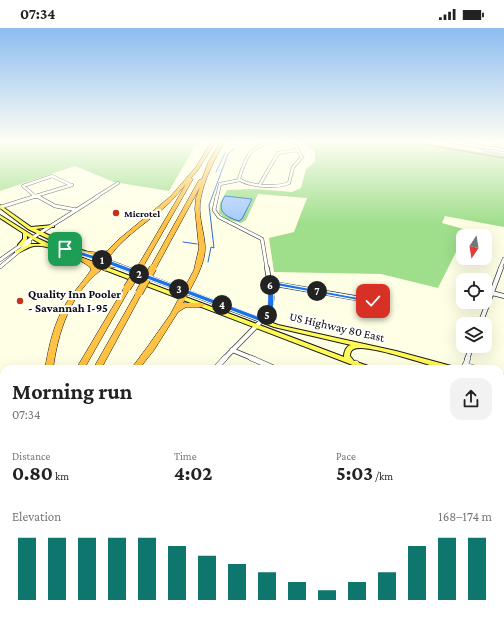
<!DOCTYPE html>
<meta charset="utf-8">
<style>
:root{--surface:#fff;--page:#f2f2f2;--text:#222;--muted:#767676;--accent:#0f766e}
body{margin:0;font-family:"Crimson Pro",serif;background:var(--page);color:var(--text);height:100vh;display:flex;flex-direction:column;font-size:15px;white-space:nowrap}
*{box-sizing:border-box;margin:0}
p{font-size:13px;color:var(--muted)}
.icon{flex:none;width:22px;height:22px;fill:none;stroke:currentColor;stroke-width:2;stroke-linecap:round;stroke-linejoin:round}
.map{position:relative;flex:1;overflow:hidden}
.drawer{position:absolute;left:0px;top:337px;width:504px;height:256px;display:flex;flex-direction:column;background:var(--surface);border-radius:12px 12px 0 0;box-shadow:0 4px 16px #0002}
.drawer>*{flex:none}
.needle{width:26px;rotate:192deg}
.buttons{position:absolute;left:456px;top:201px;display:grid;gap:8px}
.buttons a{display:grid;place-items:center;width:36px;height:36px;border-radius:8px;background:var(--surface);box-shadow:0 4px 16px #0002;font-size:20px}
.pin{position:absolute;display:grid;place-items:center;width:34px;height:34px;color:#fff;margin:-17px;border-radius:8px;box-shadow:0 2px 6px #0006}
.km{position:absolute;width:20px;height:20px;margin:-10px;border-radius:50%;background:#222;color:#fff;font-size:11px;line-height:20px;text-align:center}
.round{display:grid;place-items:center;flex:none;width:42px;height:42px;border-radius:12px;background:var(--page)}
.headline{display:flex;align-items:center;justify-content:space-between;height:68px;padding:0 12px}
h1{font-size:22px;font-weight:700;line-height:30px}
.metrics{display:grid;grid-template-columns:repeat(3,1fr);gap:6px;height:68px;padding:4px 12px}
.metrics div{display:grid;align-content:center}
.metrics b{font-size:20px;font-weight:700}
.metrics small{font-size:11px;font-weight:400}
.metrics p{font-size:11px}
.chart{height:112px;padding:8px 12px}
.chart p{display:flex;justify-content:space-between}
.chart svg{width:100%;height:72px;margin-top:4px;stroke:var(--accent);stroke-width:6}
.status{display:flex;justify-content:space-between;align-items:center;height:28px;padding:0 20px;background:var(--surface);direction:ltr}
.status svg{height:11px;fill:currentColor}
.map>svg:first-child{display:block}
.green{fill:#c0ecad}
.forest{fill:#9fde8b}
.water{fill:#a5c9fc;stroke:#266bda}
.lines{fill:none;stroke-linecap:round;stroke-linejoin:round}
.stream{stroke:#266bda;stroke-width:1}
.canal{stroke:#a5c9fc;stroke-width:2.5}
.minor-far4-casing{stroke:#3d3d3d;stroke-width:3.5}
.minor-far3-casing{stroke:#3d3d3d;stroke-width:4}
.minor-far2-casing{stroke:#3d3d3d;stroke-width:5.5}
.minor-far1-casing{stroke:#3d3d3d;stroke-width:6}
.minor-casing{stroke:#3d3d3d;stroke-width:8}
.primary-casing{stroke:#1b1b1b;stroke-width:2}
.motorway-casing{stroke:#1b1b1b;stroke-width:1}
.minor-far4{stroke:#fff;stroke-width:2.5}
.minor-far3{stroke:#fff;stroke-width:3}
.minor-far2{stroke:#fff;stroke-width:4}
.minor-far1{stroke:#fff;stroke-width:5}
.minor{stroke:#fff;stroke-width:6}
.primary{fill:#fffa56;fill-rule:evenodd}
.motorway{fill:#ffc244;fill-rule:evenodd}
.rail{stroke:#c53417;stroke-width:1}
.motorway-bridge-far1-casing{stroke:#1b1b1b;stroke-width:6;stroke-linecap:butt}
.motorway-bridge-casing{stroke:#1b1b1b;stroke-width:8;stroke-linecap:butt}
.motorway-bridge-far1{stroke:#ffc244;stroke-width:5.5}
.motorway-bridge{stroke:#ffc244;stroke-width:7}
.route{fill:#1a73e8;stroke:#fff}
.poi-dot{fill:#c53417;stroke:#fff;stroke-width:1.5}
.labels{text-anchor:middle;stroke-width:4;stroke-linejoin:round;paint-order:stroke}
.far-poi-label{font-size:10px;font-weight:bold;fill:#0a0a0a;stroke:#fff;text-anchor:start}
.poi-label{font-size:12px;font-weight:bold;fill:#0a0a0a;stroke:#fff;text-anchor:start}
.street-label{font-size:12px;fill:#0a0a0a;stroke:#fff}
</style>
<div class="status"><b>07:34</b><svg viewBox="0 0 49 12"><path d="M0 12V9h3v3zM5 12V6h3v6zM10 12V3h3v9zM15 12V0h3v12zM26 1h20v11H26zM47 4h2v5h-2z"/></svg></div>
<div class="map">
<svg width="504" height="593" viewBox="0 0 504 593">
<rect width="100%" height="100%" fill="#ffffe6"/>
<path class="green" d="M4,343V409L0,406V348Z"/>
<path class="forest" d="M0,113H198L169,163L114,154L75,138L0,163Z
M301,113H414L504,128V199L445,188L442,195L467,202L438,260L381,246L274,244L269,210L294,204L307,170L258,166L246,192L241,195L226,191L219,185L220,175L227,162L255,161L292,164L301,160L306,141L315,134V124Z"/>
<path class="water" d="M225,168L252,171L242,191L239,193C226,189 215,183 225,168Z"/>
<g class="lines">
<path class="stream" d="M216,144L225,125
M183,214L197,216
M208,234L211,219L214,220L209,177L228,126L234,121"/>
<path class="canal" d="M473,113L474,115
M477,118L485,123L504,127"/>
<g class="minor-far4-casing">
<path id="minor-far4" d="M276,113C250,118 246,127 239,151C250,159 277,160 289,155L293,139L302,129L296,119L289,113
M445,113L504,122
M495,120L499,113
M260,156L278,125L298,122
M37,168L39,169
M32,169L72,157
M36,169L23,158L52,148L71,157
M96,169L118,155
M217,169L220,156L240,152"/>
</g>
<g class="minor-far3-casing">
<path id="minor-far3" d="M37,168L55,178L77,182
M217,168L214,182L219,189L262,211L267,241
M1,179L36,168
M0,232C31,209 65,190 98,168
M0,239L30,214
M500,241L504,231"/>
</g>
<g class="minor-far2-casing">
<path id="minor-far2" d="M269,255L373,273
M492,265L504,268
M480,296L501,240
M232,322L254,331
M224,331L269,285L272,270L267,240
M467,331L472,318"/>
</g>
<g class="minor-far1-casing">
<path id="minor-far1" d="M251,330L276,341
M465,337L478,341
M215,341L225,330
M353,341L356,335
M464,341L468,330
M500,348L504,349"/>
</g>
<g class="minor-casing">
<path id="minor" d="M500,549L504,525
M444,589L451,593
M55,593L57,589
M190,593L192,589
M373,593L374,589
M491,593L492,589"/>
</g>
<g class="primary-casing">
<path id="primary" d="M0,177L31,199L54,197V199H52L36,201L69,217L278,297L396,323L455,339L456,341C452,341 448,341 444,341C427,337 366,315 354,321C351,322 350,325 350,328L354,333L371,339L372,341H363L63,226C53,221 41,215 30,219C25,221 21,225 15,225V223L29,216H41L27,208V211L22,218H18V217L23,211V205L0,190V187L35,209L67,224L344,329C344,324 346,318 351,317L274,299L65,219L28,201L0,180Z
M500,354L504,355V359L500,358Z
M500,388L504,390V396L500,394Z"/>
</g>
<g class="motorway-casing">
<path id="motorway" d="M212,113H216L198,142L191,150L193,151L144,237H140L139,236L186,156C179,164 173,172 165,179C144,197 118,212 105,236H120L123,238L122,239L107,240V242L105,243L102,241L101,242C70,266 58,304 53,341H45C49,317 54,294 67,274C74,263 84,253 91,242L90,239L78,231L79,230C84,229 94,234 96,239L100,237L99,236L104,228L100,229L79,225L77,224V222L100,225L107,223L118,212L171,168L196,139Z
M221,113H225C215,131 205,149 201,169C197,186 204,202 205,218C206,237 191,259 183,275H202L205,277L202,279H186L178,284L154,322L139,341H131L148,318L170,287L194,242L199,220L195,181L196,170L200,159L156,240L153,242L150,240L199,152L202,151L208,135Z
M127,258L130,260L84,341H76L124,260Z
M139,263L142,265L101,341H93L136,265Z
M4,445V458L0,460V447Z
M4,466V480L0,482V468Z
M4,505V520L0,522V507Z"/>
</g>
<use href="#minor-far4" class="minor-far4"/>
<use href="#minor-far3" class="minor-far3"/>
<use href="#minor-far2" class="minor-far2"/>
<use href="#minor-far1" class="minor-far1"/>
<use href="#minor" class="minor"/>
<use href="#primary" class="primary"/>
<use href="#motorway" class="motorway"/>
<path class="rail" d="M404,113L504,130"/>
<g class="motorway-bridge-far1-casing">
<path id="motorway-bridge-far1" d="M139,241L142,236"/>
</g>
<g class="motorway-bridge-casing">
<path id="motorway-bridge" d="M127,260L140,240
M139,265L153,240"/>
</g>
<use href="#motorway-bridge-far1" class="motorway-bridge-far1"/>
<use href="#motorway-bridge" class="motorway-bridge"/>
</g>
<linearGradient id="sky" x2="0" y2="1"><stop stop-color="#8dbcf0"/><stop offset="0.58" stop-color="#fffff4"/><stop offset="1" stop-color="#fffff4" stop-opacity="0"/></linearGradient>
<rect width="504" height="196" fill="url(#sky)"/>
<path class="route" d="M65,219L106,231L260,289C271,280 267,268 267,255L270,253L376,273L373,275L273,257C274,272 277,288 261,294L102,234L63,222Z"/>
<g class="poi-dot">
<circle cx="116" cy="185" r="4"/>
<circle cx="20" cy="273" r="4"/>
</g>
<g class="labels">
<g class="far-poi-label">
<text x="124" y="189">Microtel</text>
</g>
<g class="poi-label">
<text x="28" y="270">Quality Inn Pooler<tspan x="28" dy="14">- Savannah I-95</tspan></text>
</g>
<g class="street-label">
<text transform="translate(337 299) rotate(13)" y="4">US Highway 80 East</text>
</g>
</g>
</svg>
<div class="buttons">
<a><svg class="needle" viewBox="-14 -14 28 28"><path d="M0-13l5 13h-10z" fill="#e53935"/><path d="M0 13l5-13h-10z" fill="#767676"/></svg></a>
<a><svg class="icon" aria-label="locate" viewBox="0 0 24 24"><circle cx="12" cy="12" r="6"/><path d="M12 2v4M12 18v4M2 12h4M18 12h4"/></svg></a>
<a><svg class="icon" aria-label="layers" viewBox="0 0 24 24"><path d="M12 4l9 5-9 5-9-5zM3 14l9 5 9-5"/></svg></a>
</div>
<div class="pin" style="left:65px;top:221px;background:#1e9e55"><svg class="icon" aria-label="arrive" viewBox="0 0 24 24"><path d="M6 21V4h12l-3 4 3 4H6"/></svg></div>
<div class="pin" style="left:373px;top:273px;background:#d93025"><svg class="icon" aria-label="check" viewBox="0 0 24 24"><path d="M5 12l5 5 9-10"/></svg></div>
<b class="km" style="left:102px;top:232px">1</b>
<b class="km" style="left:139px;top:246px">2</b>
<b class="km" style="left:179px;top:261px">3</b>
<b class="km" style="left:222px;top:277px">4</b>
<b class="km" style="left:267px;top:287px">5</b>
<b class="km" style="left:270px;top:257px">6</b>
<b class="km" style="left:317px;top:263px">7</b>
<section class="drawer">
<div class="headline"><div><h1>Morning run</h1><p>07:34</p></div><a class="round"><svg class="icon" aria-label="share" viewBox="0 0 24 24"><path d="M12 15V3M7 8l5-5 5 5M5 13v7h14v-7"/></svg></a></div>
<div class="metrics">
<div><p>Distance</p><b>0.80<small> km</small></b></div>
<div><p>Time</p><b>4:02</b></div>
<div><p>Pace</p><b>5:03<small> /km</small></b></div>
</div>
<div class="chart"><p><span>Elevation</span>168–174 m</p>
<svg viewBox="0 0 160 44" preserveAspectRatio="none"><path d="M5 44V6M15 44V6M25 44V6M35 44V6M45 44V6M55 44V11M65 44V17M75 44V22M85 44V27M95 44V33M105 44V38M115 44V33M125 44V27M135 44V11M145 44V6M155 44V6"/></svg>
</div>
</section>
</div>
